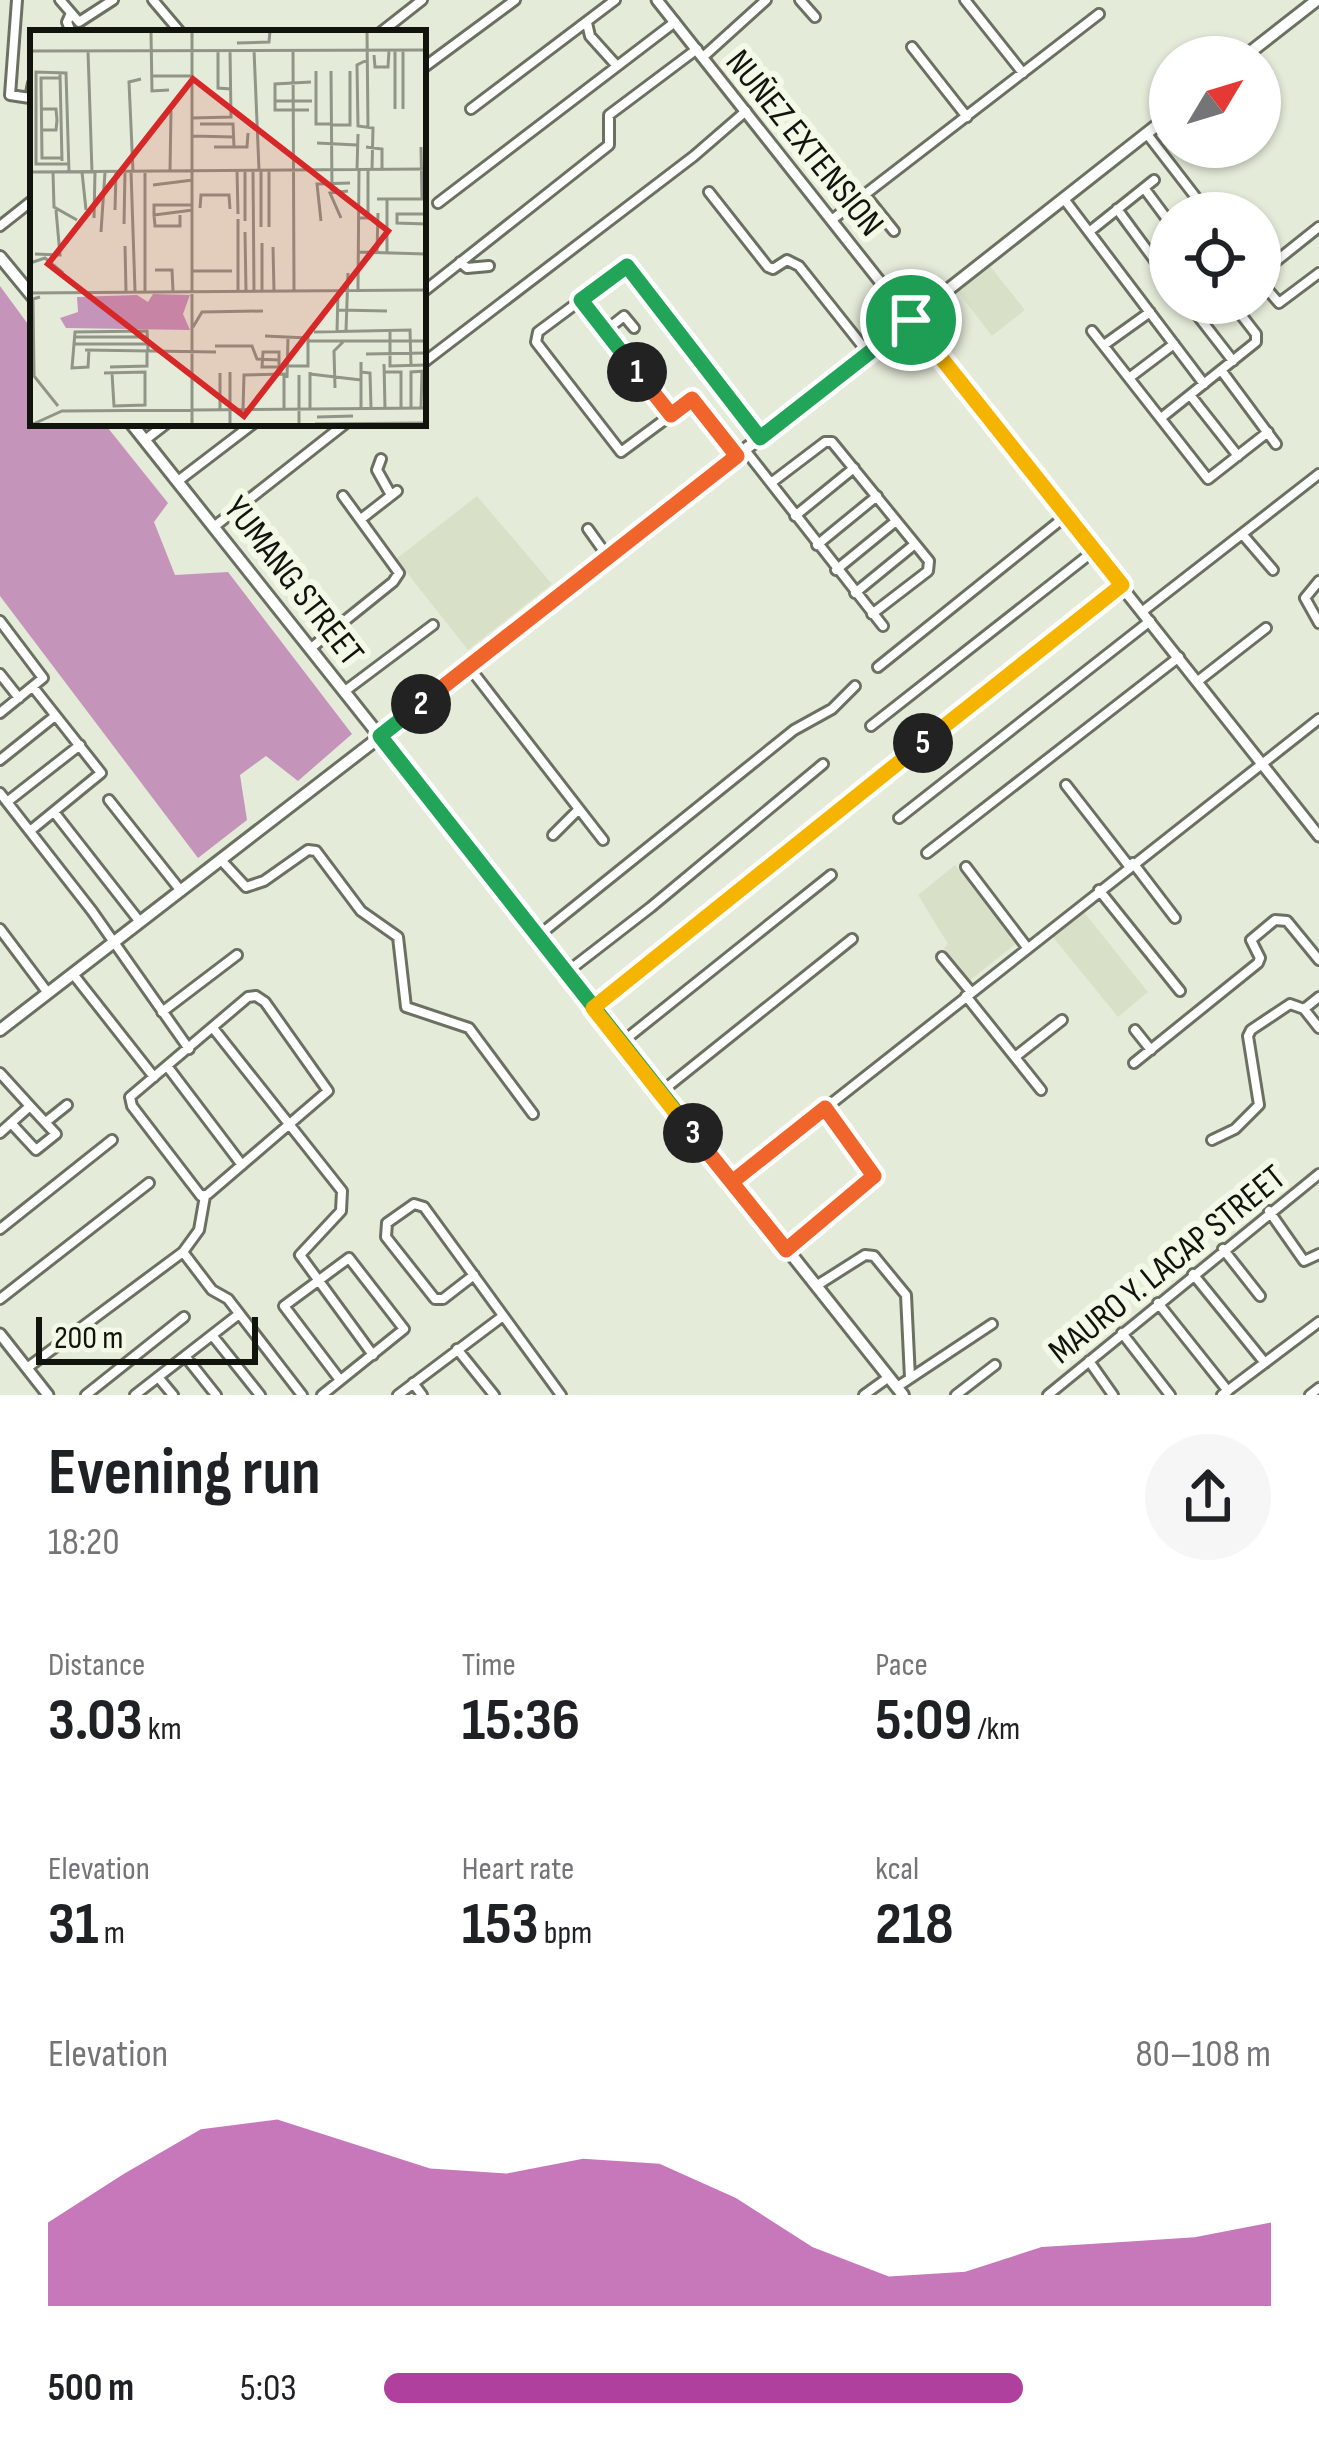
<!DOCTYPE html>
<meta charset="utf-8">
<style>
:root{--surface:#fff;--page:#f6f6f6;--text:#202124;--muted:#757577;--accent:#b0409d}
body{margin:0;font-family:"Sofia Sans Condensed",sans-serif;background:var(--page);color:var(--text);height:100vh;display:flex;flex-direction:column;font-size:45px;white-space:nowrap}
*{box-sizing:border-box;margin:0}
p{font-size:39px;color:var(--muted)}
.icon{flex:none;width:66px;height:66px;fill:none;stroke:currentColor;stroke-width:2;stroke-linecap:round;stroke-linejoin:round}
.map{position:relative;height:1395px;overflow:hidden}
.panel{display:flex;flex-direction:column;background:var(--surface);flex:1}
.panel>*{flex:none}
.needle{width:78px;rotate:52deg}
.fabs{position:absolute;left:1149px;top:36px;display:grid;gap:24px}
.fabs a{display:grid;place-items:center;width:132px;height:132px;border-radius:50%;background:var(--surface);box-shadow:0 3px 9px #0004;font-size:60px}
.scale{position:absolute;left:36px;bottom:30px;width:222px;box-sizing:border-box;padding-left:12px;border:6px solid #11130d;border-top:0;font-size:33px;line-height:42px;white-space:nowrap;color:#11130d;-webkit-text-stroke:9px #f2f9e7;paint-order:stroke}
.pin{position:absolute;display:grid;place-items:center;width:102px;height:102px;color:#fff;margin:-51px;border:6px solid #fff;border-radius:50%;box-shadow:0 3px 12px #0007}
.km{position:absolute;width:60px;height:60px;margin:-30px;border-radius:50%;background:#222;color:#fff;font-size:33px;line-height:60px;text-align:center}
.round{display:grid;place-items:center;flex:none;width:126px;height:126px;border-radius:63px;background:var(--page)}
.overview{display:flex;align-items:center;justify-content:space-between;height:204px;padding:0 48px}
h1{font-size:66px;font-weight:700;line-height:90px}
.figures{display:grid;grid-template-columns:repeat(3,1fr);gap:18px;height:204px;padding:12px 48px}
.figures div{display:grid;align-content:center}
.figures b{font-size:60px;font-weight:700}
.figures small{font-size:33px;font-weight:400}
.figures p{font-size:33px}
.chart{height:336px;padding:24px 48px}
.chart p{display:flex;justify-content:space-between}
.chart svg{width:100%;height:216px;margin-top:12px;fill:var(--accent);opacity:.7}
ul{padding:0 48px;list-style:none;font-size:39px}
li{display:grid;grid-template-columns:192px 144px 1fr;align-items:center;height:90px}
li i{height:30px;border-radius:15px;background:var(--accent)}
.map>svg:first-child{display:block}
.built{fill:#d8e1c8}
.forest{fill:#c594ba}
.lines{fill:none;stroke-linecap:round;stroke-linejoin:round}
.minor-casing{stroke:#6b7161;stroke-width:14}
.tertiary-casing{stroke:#6b7161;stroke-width:15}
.secondary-casing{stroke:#6b7161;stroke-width:16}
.minor{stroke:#fff;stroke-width:8}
.tertiary{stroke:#fff;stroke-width:9}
.secondary{stroke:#fff;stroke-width:10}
.split-1-casing{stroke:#fff;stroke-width:24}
.split-2-casing{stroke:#fff;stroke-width:24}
.split-3-casing{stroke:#fff;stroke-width:24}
.split-4-casing{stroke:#fff;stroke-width:24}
.split-5-casing{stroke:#fff;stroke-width:24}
.split-6-casing{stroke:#fff;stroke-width:24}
.split-1{stroke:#22a559;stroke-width:15}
.split-2{stroke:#f0652b;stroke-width:15}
.split-3{stroke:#22a559;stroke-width:15}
.split-4{stroke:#f0652b;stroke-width:15}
.split-5{stroke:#f5b400;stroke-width:15}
.split-6{stroke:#f5b400;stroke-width:15}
.labels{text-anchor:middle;stroke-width:12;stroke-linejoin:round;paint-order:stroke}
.street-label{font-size:36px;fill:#11130d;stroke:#f2f9e7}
.inset-road{fill:none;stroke:#909587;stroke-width:3}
.view{fill:#d62828;fill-opacity:0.15;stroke:#d62828;stroke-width:6}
.inset-edge{fill:none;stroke:#11130d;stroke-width:6}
</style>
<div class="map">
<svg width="1319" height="1395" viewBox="0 0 1319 1395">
<rect width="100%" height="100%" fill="#e5ebd9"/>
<path class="built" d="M990,266L1025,310L992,336L958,292Z
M477,496L552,584L468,650L396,559Z
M955,865L1018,942L969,981L944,948L948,944L918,895Z
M1083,911L1148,992L1118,1017L1052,936Z"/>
<path class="forest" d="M0,286L33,331V423H104L168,503L154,522L175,575L228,572L352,734L298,781L266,756L240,775L247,820L198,858L0,596Z"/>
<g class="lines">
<g class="minor-casing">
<path id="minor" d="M17,0L10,95L30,98L33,83
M60,0L79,22L113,0
M153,0L181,33
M800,0L815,17
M965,0L1023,73
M71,13L67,22L71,32
M587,23L590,36L617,66
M380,33L422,0
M912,47L967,117
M703,57L766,0
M423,68L515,0
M471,109L615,0
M1147,134L1208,213
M1144,188L1170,223
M709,192L768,267L773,269L787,260L799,266L868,353
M865,195L894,231
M1064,199L1204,384
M438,203L675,22
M1117,209L1170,281
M833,219L1099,14
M0,226L33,200
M1089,232L1154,180
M460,262L467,268L489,266
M1260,274L1319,227
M1260,281L1279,303L1319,273
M423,292L609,145V115L697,49
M581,300L538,332L536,342L621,452L671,415
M1188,303L1233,361
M605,331L624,316L634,328
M1092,331L1208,479L1268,432
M1104,345L1150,312
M423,363L694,156L746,111
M1221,370L1276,444
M1129,378L1174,344
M1190,395L1238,456
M1161,418L1256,342V334L1232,303
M145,440L167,423
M745,450L883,626
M737,456L691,399L671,415L581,300L629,267L761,438
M381,459L377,470L391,495
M178,481L254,423
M771,483L825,442H832L929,561L928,571L872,614
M795,516L854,468
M361,519L397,491
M215,526L346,423
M588,529L608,557
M1243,535L1273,570
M817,545L877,496
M836,570L896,521
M1319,581L1305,598L1319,623
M855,593L915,544
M1143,611L1319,474
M0,621L43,678L0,713
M311,648L393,582L399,573L343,496
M469,667L603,840
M878,667L1067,515
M0,674L19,698
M1198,681L1266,628
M345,691L433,625
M871,726L1095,550
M0,760L55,716
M1066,785L1129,866
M0,793L92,911L189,1049
M109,800L181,891
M7,802L80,745
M54,812L140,922
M899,818L1150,621
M30,831L101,773L33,687
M553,835L578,810
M927,853L1179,657
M221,860L246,887L264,881L308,850L316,851L361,911L398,937L406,1007L469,1028L533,1114
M1133,863L1175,918
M966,867L1026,946
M1099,890L1180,991
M0,929L48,993
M538,936L794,730L832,709L855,686
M942,957L971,992
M567,972L651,907L823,764
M73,974L154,1077
M256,996L265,1002L328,1091L208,1194L201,1196L132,1106L130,1097L248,997Z
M966,996L1041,1090
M594,1008L1121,586
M1304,1009L1319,997
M162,1012L237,955
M213,1028L342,1191L341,1211L300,1255L373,1355
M1135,1030L1151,1050
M621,1043L831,875
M1015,1057L1062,1020
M1134,1063L1258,963L1260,958L1251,940L1275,920L1287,921L1319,960
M167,1066L242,1165
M0,1073L30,1106
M661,1092L852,939
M47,1121L67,1105
M0,1133L30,1106L56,1134L36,1150L11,1123
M1212,1140L1235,1129L1259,1105L1248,1036L1251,1030L1290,1004L1304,1009L1319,1028
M733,1181L1319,719
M1269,1211L1304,1261L1319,1254
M0,1229L112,1140
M788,1249L874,1176L825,1108
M1223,1249L1260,1296
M183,1252L199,1230L205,1196
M1193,1274L1265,1363
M474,1275L443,1299H435L386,1237L387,1223L414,1204L424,1207L561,1395
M816,1286L865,1255L874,1256L906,1295L910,1378
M0,1299L149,1183
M1158,1303L1228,1391
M1122,1333L1170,1395
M212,1335L260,1395
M457,1349L494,1395
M185,1356L216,1395
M1089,1361L1113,1395
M27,1368L183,1252L212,1290L228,1299L302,1395
M158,1377L173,1395
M413,1383L422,1395
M897,1387L992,1324
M86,1395L184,1317
M135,1395L239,1314
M322,1395L404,1329L349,1258L284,1306L340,1380
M398,1395L503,1316
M864,1395L889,1377
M956,1395L995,1365
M1048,1395L1319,1174
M1222,1395L1319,1322
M1310,1395L1319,1388"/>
</g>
<g class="tertiary-casing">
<path id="tertiary" d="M657,0L1319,836
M0,1334L48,1395"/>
</g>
<g class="secondary-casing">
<path id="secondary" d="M1244,57L1317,0
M0,257L33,297
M131,423L903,1395
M0,1030L381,736L1170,115"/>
</g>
<use href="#minor" class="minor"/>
<use href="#tertiary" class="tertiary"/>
<use href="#secondary" class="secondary"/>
</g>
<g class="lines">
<g class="split-1-casing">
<path id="split-1" d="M637,372L581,300L627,266L760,438L911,320"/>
</g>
<g class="split-2-casing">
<path id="split-2" d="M421,704L737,456L692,399L671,415L637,372"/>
</g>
<g class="split-3-casing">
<path id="split-3" d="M421,704L380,736L693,1133"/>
</g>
<g class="split-4-casing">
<path id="split-4" d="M676,1113L779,1241L786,1250L874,1176L825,1108L732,1182L693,1133"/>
</g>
<g class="split-5-casing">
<path id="split-5" d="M676,1113L593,1008L923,743"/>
</g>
<g class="split-6-casing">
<path id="split-6" d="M911,320L1122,585L923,743"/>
</g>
<use href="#split-1" class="split-1"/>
<use href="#split-2" class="split-2"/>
<use href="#split-3" class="split-3"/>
<use href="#split-4" class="split-4"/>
<use href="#split-5" class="split-5"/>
<use href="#split-6" class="split-6"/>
</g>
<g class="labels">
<g class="street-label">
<text transform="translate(806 142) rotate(51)" y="13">NUÑEZ EXTENSION</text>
<text transform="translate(295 580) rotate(52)" y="13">YUMANG STREET</text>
<text transform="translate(1166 1263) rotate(-39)" y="13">MAURO Y. LACAP STREET</text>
</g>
</g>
<g transform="translate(30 30)">
<rect width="396" height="396" fill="#e5ebd9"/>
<path d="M123,264L160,265L153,284L160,300L36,298L30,288L48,282L47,267L107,265L118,272Z" fill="#c594ba"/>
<path class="inset-road" d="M337,1L338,98M121,3L122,61L139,60M207,13L239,12L240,1M188,20V58L201,59M224,20L229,140M263,20L264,260M365,20V79M373,20V79M0,21L396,20M58,21L62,142M344,25L345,37H358L359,20M337,30L327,35L328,96L343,98L342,140M286,41V94H302M301,41L302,161M30,44L32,131M121,46H162M30,48H11L12,128H32M245,71H282M11,79H26L27,90L26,100H12M279,80H245V54L281,52M162,88L201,87L200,20M170,94H203L204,117M302,95H320V41M163,106L203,107M287,113L327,115M184,117H217L218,103M336,117L352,119V140M391,117L392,169M38,134H6V42L36,43L39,142M207,140L208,184M215,140V191M223,140L224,261M231,140V197M327,140L328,104M101,141L105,261M103,141L99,52L111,49M140,141L141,81M0,142L396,139M23,142L24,177L47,190M52,142L56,180M123,155L163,150M347,169H393M161,175H124V185L163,180M170,178L171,165H199L200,179M85,180L86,141M396,184H367V193L396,194M124,185L125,196H150V185M64,188L65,142M311,188L300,163L318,161M327,188H338V140M208,189V261M291,191L287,154L320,153M94,194L95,141M239,197V140M71,202L75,142M215,202L216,261M232,213V261M95,216L96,261M243,217L244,261M328,222L396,224M347,222L348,183M357,222V169M5,224L30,225L26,180M0,233L15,228L33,243M125,240H142L143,261M163,241H202M328,260L329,140M115,261V141M0,263L396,260M10,267L3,269L4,346L28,376M308,280L357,281M163,297L172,282L233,281M360,300V336L396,335M316,301L318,243M284,302L380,300L381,335M307,302L308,261M235,306L278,308M44,307H118M278,311H396M44,314H118M185,316H222L227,329L249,330M55,320L186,322M59,320L58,337L42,338L45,302L117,301L118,320M336,324L396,323M354,334L355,378M257,336H278V304M80,337L117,336V320M249,337H232L233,322H249V344M331,342L340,343L341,378M355,342H371V378M74,343L115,342V375L84,376L82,343M190,343V380M280,344L331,350M269,345V395M257,348L258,307M305,358L304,321L313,312M331,378V332M381,378V342L396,341M391,378L392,341M280,379V342M213,380L214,345L254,344V379M287,387L323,386M285,394L396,393M1,395L32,381L396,378M162,395V1M200,395V342"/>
<path class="view" d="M163,49L358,201L214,386L18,234Z"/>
<rect width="396" height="396" class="inset-edge"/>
</g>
</svg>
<div class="fabs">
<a><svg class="needle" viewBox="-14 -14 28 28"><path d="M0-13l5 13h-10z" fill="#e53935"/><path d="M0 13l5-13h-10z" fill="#757577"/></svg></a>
<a><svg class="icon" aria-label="locate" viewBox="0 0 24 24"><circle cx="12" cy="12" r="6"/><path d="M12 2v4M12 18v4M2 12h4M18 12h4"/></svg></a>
</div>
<div class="scale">200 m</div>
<div class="pin" style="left:911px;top:320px;background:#1e9e55"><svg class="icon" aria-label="arrive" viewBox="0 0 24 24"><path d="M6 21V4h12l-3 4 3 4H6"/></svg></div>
<b class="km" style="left:637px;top:372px">1</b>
<b class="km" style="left:421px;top:704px">2</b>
<b class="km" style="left:693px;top:1133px">3</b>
<b class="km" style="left:923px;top:743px">5</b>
</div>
<section class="panel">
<div class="overview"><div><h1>Evening run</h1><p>18:20</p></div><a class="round"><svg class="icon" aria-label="share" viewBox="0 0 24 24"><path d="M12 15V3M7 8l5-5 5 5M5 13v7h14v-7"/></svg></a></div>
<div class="figures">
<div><p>Distance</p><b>3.03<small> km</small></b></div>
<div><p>Time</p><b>15:36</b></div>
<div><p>Pace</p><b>5:09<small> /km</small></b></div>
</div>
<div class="figures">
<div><p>Elevation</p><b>31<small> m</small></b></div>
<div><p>Heart rate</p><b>153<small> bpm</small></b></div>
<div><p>kcal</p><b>218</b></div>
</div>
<div class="chart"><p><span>Elevation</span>80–108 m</p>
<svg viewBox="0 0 160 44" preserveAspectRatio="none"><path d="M0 44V27L10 17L20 8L30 6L40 11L50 16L60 17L70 14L80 15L90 22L100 32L110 38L120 37L130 32L140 31L150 30L160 27V44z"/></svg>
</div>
<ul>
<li><b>500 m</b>5:03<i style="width:72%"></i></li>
</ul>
</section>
